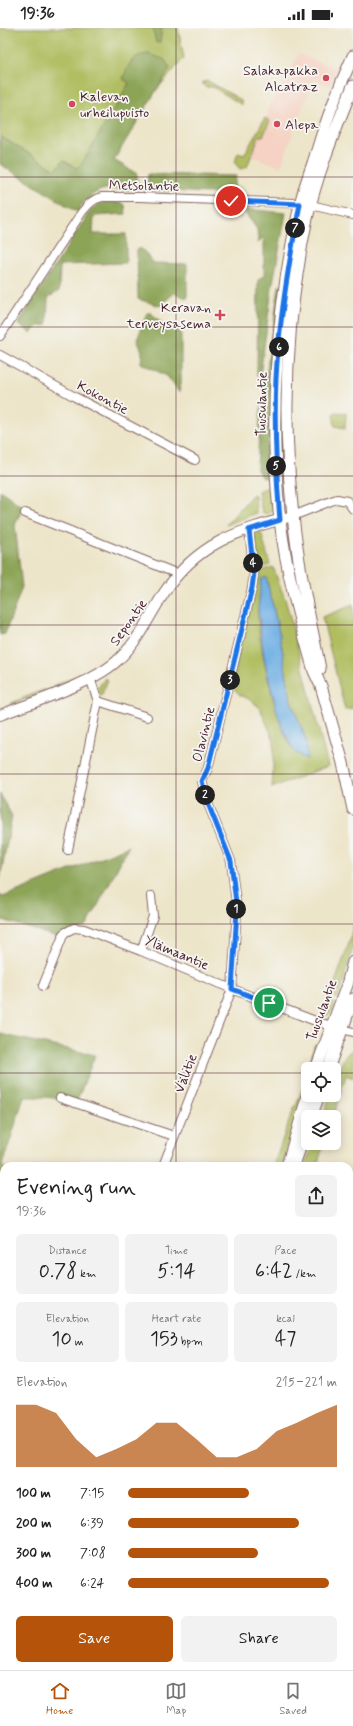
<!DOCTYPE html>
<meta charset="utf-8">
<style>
:root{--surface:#fff;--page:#f2f2f2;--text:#222;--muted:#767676;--line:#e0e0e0;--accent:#b45309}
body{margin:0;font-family:Mynerve,sans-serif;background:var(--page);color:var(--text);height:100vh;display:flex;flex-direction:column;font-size:15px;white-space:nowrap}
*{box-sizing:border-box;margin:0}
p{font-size:13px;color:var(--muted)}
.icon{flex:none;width:22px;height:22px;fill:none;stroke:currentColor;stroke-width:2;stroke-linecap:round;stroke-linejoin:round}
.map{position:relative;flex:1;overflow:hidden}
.panel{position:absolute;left:0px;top:1134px;width:353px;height:508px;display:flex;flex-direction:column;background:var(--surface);border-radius:12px 12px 0 0;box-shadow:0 2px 10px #0003}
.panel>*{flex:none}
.controls{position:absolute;left:301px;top:1034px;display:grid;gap:8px}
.controls a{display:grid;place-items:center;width:40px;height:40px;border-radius:6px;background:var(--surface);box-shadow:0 2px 10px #0003;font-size:20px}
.pin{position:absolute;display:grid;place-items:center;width:34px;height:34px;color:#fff;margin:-17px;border:2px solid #fff;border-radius:50%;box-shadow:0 1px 4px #0007}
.km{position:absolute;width:20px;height:20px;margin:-10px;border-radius:50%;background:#222;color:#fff;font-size:11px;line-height:20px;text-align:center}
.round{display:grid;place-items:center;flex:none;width:42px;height:42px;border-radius:6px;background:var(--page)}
.headline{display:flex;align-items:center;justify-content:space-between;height:68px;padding:0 16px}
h1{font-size:22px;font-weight:600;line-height:30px}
.figures{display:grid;grid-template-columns:repeat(3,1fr);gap:6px;height:68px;padding:4px 16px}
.figures div{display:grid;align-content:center;border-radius:6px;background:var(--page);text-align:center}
.figures b{font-size:20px;font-weight:600}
.figures small{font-size:11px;font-weight:400}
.figures p{font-size:11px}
.chart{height:112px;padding:8px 16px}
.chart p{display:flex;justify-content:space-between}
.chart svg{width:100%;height:72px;margin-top:4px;fill:var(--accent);opacity:.7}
.cta{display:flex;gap:8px;margin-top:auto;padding:8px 16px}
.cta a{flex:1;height:46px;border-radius:6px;background:var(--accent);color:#fff;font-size:16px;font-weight:600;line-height:46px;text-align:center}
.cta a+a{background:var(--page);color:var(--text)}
ul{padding:0 16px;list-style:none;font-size:13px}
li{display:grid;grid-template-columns:64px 48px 1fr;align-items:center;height:30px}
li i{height:10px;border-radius:5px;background:var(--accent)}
.status{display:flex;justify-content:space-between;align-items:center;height:28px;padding:0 20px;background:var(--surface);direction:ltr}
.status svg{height:11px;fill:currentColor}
.menu{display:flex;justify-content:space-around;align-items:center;height:56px;border-top:1px solid var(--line);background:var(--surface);font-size:11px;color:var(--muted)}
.menu a{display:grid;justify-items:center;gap:2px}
.menu .active{color:var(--accent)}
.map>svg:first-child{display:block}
.built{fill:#f5d2c3}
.green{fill:#b0bd60;stroke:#7d6e46;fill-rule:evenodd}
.forest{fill:#8ca456;stroke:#6b6240}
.water{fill:#71b0e4;stroke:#5e6888}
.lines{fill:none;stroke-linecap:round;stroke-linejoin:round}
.minor-casing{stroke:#836462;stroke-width:10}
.tertiary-casing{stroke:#836462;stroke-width:12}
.secondary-casing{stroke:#836462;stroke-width:13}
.minor{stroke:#fff;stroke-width:8}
.tertiary{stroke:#fff;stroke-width:10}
.secondary{stroke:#fff;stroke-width:11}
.route-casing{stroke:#fff;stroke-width:8}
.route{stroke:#1a73e8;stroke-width:5}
.grid{fill:none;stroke:#4a1f2b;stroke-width:1;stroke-opacity:0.55}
.poi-dot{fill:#d1495b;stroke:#f6f6f2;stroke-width:1.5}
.labels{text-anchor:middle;stroke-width:3.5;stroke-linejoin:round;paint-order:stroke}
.poi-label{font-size:14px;fill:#4a1f2b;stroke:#f6f6f2;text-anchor:end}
.street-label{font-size:14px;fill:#4a1f2b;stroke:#f6f6f2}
</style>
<div class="status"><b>19:36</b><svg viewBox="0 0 49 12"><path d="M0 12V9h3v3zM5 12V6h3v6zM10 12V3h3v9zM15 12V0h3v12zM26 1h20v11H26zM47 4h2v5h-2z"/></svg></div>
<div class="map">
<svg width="353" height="1642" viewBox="0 0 353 1642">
<rect width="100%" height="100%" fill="#f6f6f2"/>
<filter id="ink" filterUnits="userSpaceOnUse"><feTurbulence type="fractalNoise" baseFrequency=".025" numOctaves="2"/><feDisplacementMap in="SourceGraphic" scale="8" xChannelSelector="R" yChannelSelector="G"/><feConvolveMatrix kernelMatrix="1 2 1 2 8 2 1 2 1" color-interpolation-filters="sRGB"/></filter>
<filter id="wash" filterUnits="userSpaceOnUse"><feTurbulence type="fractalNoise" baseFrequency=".012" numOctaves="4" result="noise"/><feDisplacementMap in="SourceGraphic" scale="16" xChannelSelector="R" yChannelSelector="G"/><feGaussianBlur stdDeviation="0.9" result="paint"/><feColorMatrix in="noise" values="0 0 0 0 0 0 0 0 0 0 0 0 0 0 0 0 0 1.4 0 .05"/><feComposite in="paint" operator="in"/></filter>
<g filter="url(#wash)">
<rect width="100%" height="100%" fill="#ede5c9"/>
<path class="built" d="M299,26L337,41L330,58L314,51L295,98L281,139L251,128L259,108L269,94L267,92L268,80Z"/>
<path class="green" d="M0,0H178L184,30L72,160L0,120Z
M208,53L241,72L242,77L213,59H206L203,57V54Z
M265,90L270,93L263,108H259L247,139L240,141C234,136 235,132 238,125L244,127Z
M335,384L346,385L345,400L335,398L333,386Z
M268,459L275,460L274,480L267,486L262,484L258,463Z
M253,466L255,467L256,485L226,497Z
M261,504L270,537L258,540C254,528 250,518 255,506Z
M273,539L286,574L328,738L272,760L274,713L260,680L251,672L240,667L232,659L254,545ZM266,549L280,608L291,673L306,712V732C303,729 297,727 294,723C278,706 256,606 258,582C259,571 263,560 266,549Z
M353,577V680L345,682L322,589Z
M72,650H75L74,652L54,660L53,658Z
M105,650L108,652L101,668L99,667L98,660Z
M43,662L47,663L10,677L11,675Z
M353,898V920L338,971L332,968L331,966L350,912Z
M329,972L335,976C334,981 330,986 325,988L324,981Z
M316,1016L319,1017L311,1038L310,1037L314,1017Z
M353,1022V1050L346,1047L333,1089H323L330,1067H334C334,1055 341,1026 353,1022Z
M305,1055L282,1138H273L292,1085Z
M313,1115H324L317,1138H305Z
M353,1147V1176L349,1175V1159Z"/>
<path class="forest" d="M153,0H162L160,14L156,15Z
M149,26L164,31L170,40L114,132L137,146V160C126,164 116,160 106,161C93,163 83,174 77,184L0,136V108L56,142L63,132L76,140L81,137L129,55L123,51C129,35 132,27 149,26Z
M148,146L236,148L234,163L230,166L147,162Z
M105,174L123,175L125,177L126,186L94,188L93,206H126V235L60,237L59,263L48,270L47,297L38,298L31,305L18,296L90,183L99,176Z
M246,181L286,185L272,260L260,348H257L258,252L264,247V209L258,215L257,201L246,186Z
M137,221H142L154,235L187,236V270L174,265L160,278L138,271Z
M281,257L273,447L268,450L261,449L257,441L260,388L279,258Z
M147,285H151L163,296L181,300V356L179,364L167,348L141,335L142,323L137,312Z
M0,462L23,479L15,497L22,559L5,606L0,607Z
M0,766L12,788L0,851Z
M129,818L87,898L60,910L0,891V867L3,869Z
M0,1006L95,1027L77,1073L45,1069H24L2,1138L4,1139V1316L0,1333Z"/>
<path class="water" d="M266,549L280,608L291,673L306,712L307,732L294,723L282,699L276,681L264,630L258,582L261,551Z"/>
</g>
<g filter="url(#ink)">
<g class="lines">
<g class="minor-casing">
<path id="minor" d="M0,308L82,184C88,177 92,171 102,169H140L293,175L311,177L353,187
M0,327L75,369L195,432
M25,485L178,546
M293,488L331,473L337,471L347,473L353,481
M98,673L147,689
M68,822L98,673L90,650
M141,923L153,888L151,868
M43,958L64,905L74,900L84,901L141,923L232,961L318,994L353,1004
M60,1070L174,1108
M163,1138L232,961L237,883L231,833L207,773L202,753L208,740L252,560L254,545L249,502
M349,1309L353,1297
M0,1395L4,1396
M349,1491L353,1493
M15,1642L17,1638
M273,1642V1638"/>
</g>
<g class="tertiary-casing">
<path id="tertiary" d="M0,687C33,674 96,655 120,630C139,612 150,587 164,565C197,515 237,503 293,488"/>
</g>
<g class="secondary-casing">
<path id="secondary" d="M353,28C337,63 324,98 313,135C308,149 303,163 300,177C277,278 268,389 280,492C286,543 300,593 314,643L321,658L343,735L353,781
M320,641C310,590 298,539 293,487C282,390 286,291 306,195C316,148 335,102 353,58
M316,1041L347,957L353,934
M328,1041L353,971
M311,1089L319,1067
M295,1134L308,1098
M287,1138L308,1066
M130,1642L132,1638"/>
</g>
<use href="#minor" class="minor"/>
<use href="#tertiary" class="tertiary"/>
<use href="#secondary" class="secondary"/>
</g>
</g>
<g class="lines" filter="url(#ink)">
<g class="route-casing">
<path id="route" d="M231,173L300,176C289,233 279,291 276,350C274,397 276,444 280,492L249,502L254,545L252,560L208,740L202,753L207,773L231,833L237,883L232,961L269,975"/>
</g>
<use href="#route" class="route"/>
</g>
<path class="grid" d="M176,0V1138M0,149H353M0,299H353M0,448H353M0,597H353M0,746H353M0,896H353M0,1045H308M334,1045H353M0,1194H4M349,1194H353M0,1343H4M349,1343H353M0,1493H4M349,1493H353M176,1638V1642"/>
<g class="poi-dot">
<circle cx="326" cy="50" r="4"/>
<circle cx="72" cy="76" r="4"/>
<circle cx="277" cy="96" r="4"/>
<path d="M218 281h4v4h4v4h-4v4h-4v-4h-4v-4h4z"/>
</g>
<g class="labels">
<g class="poi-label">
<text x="318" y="47">Salakapakka<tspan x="318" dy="16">Alcatraz</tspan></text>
<text x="80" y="73" text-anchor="start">Kalevan<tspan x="80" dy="16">urheilupuisto</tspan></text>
<text x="285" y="101" text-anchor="start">Alepa</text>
<text x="211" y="284">Keravan<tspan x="211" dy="16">terveysasema</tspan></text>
</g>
<g class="street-label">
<text transform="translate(144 157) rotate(1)" y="5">Metsolantie</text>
<text transform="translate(103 369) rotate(28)" y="5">Kokontie</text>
<text transform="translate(261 376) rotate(-89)" y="5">Tuusulantie</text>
<text transform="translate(128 594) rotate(-55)" y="5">Sepontie</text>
<text transform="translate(203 706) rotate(-76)" y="5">Olavintie</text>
<text transform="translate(177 924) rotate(23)" y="5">Ylämaantie</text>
<text transform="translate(321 982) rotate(-70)" y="5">Tuusulantie</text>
<text transform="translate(185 1045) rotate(-69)" y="5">Välitie</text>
</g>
</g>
</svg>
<div class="controls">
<a><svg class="icon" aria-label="locate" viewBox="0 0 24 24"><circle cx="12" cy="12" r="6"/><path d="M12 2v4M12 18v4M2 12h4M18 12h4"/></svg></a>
<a><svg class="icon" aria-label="layers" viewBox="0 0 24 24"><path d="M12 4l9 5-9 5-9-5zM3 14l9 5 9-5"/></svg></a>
</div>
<div class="pin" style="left:269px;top:975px;background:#1e9e55"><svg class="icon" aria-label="arrive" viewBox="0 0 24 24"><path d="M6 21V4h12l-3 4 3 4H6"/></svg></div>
<div class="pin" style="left:231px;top:173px;background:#d93025"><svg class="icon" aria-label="check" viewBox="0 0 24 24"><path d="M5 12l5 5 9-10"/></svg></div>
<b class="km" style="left:236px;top:881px">1</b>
<b class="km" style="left:205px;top:767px">2</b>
<b class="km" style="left:230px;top:652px">3</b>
<b class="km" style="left:253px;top:535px">4</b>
<b class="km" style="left:276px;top:438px">5</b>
<b class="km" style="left:279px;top:319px">6</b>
<b class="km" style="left:295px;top:200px">7</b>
<section class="panel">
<div class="headline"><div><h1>Evening run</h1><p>19:36</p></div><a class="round"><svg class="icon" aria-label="share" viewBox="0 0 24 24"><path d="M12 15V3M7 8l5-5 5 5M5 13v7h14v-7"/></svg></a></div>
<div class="figures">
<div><p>Distance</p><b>0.78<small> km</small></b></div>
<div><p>Time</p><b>5:14</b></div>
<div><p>Pace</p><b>6:42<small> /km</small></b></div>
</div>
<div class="figures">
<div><p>Elevation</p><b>10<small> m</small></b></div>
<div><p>Heart rate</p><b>153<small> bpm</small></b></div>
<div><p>kcal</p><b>47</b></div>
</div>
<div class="chart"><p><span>Elevation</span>215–221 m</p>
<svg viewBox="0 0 160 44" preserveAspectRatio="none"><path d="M0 44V6L10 6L20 11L30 27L40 38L50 33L60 27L70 17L80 17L90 27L100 38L110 38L120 33L130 22L140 17L150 11L160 6V44z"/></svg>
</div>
<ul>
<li><b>100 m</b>7:15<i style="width:58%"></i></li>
<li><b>200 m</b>6:39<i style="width:82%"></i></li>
<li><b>300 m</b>7:08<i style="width:62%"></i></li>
<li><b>400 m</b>6:24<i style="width:96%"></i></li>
</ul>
<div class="cta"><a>Save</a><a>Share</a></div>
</section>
</div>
<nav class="menu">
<a class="active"><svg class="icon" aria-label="home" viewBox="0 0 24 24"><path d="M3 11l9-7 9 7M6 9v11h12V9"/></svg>Home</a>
<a><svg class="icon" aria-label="map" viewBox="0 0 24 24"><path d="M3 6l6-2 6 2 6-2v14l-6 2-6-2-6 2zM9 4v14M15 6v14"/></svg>Map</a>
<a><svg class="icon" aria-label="saved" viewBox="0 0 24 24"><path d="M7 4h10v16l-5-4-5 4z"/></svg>Saved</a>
</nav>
